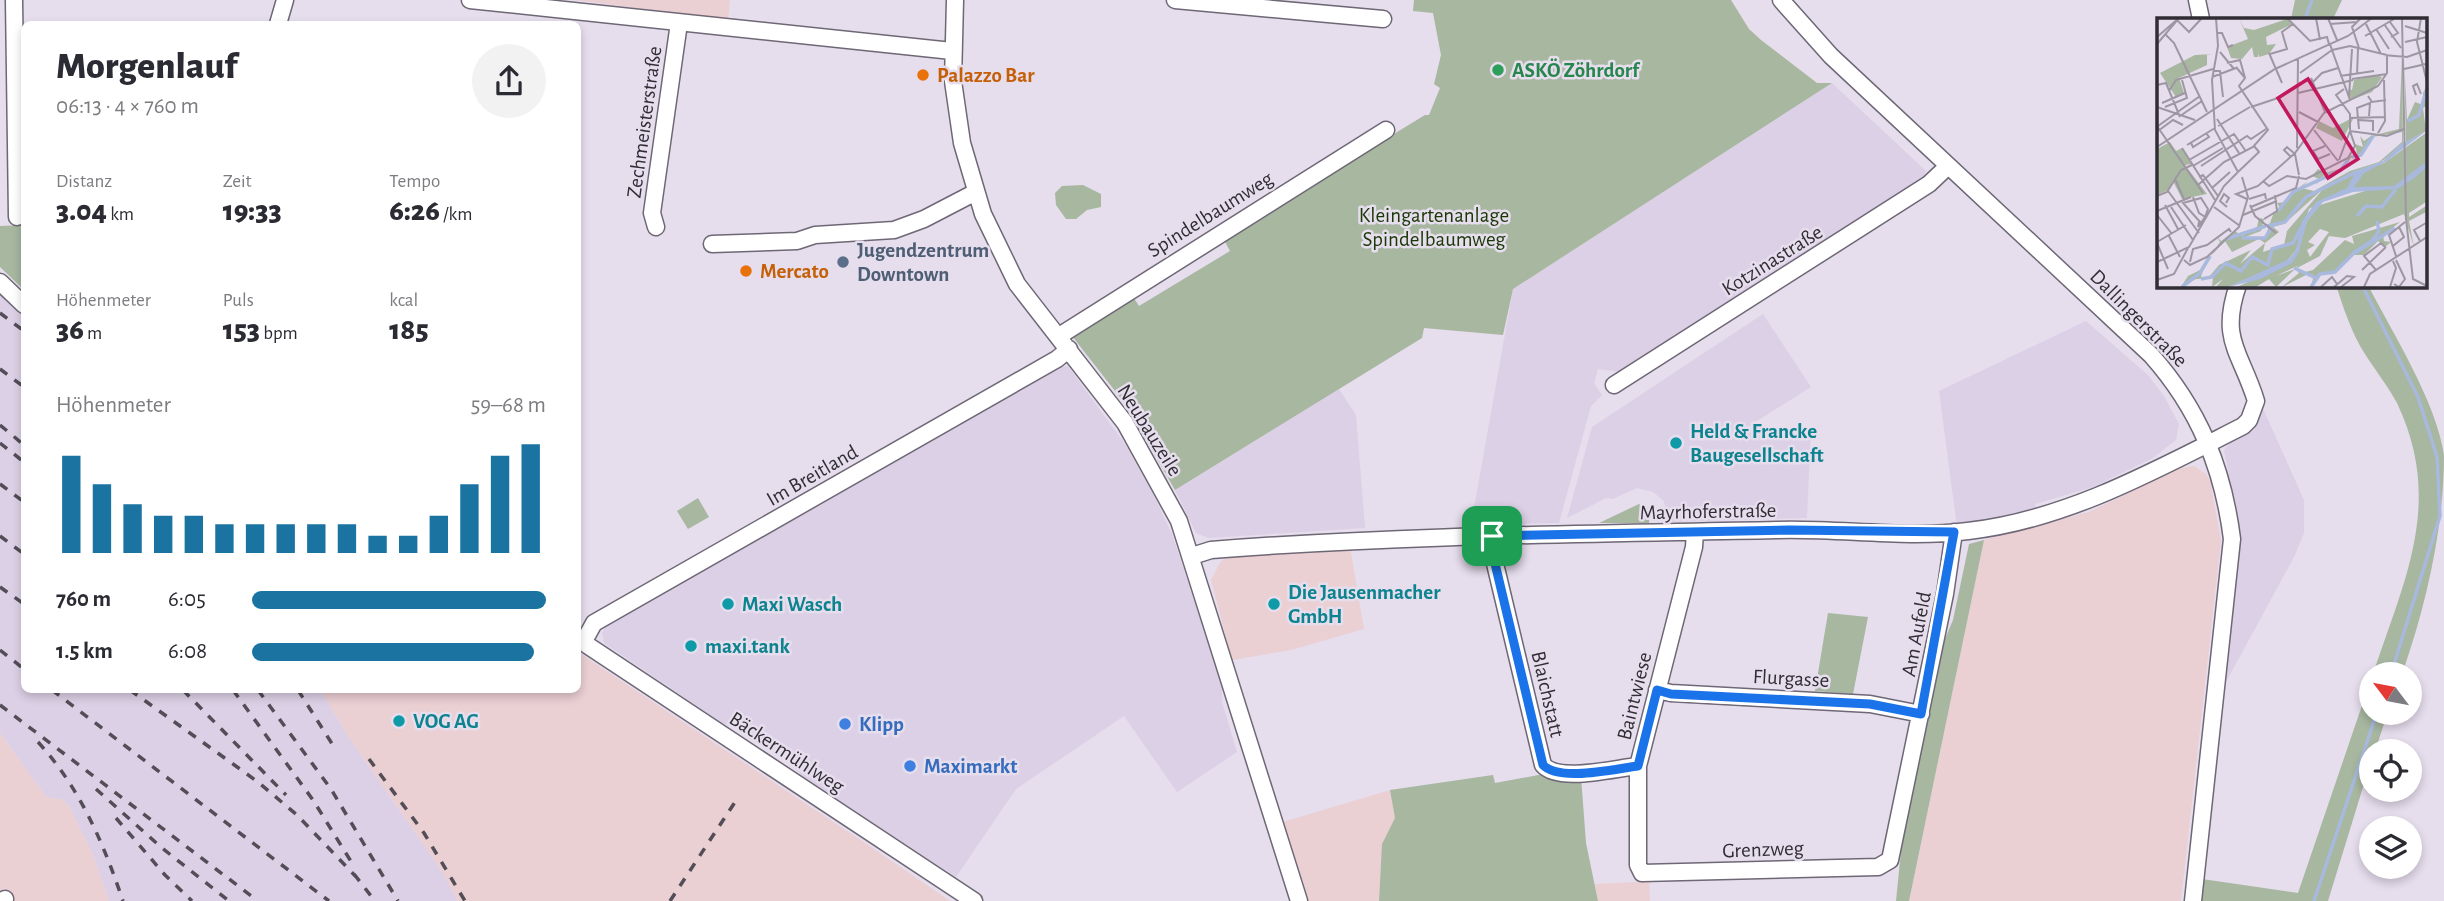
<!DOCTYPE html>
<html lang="de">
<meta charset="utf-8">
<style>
:root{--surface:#fff;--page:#f2f2f3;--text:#2b2b33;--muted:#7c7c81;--accent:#1b73a2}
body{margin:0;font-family:"Alegreya Sans",sans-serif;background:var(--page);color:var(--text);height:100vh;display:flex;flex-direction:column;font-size:26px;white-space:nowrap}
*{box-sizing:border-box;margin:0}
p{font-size:23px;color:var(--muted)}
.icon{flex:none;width:38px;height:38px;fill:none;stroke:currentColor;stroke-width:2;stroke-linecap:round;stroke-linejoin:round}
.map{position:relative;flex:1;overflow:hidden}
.drawer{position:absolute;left:21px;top:21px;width:560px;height:672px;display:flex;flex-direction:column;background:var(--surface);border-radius:10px;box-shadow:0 4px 10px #0003}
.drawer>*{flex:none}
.needle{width:46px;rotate:302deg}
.buttons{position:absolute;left:2359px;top:662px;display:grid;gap:14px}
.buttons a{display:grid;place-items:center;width:63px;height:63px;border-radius:50%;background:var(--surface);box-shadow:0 4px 10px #0003;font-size:35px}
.pin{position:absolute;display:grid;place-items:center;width:60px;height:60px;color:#fff;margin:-30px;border-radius:14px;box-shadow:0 4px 10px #0006}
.round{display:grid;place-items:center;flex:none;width:74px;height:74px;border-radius:37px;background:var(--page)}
.headline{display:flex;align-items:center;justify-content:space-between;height:119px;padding:0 35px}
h1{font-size:38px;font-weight:800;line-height:52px}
.stats{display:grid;grid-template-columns:repeat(3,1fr);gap:10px;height:119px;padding:7px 35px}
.stats div{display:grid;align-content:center}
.stats b{font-size:30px;font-weight:800}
.stats small{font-size:19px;font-weight:400}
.stats p{font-size:19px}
.chart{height:196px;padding:14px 35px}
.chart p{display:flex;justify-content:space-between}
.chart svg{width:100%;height:126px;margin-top:7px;stroke:var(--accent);stroke-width:6}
ul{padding:0 35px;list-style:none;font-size:23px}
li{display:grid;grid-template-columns:112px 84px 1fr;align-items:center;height:52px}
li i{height:18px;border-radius:9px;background:var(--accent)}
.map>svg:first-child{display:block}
.built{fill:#dcd0e6}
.industrial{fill:#eacfd3}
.green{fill:#a7b7a0}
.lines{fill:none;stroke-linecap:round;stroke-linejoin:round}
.stream{stroke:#a8b9dd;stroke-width:3.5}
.minor-casing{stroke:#6e6775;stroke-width:19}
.minor{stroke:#fff;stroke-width:16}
.rail{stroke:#524d56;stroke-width:3.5;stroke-dasharray:9 9;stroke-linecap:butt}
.route-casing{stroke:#fff;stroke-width:14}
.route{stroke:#1a73e8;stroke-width:9}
.leisure-dot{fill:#2e9e5b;stroke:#e6dded;stroke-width:2.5}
.food-dot{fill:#e8710a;stroke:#e6dded;stroke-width:2.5}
.service-dot{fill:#5c6f8a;stroke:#e6dded;stroke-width:2.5}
.culture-dot{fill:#0f9aa8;stroke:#e6dded;stroke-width:2.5}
.shop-dot{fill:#3f7fe0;stroke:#e6dded;stroke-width:2.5}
.labels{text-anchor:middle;stroke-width:5;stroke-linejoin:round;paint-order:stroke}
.leisure-label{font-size:21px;font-weight:bold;fill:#27864d;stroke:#e6dded;text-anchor:start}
.food-label{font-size:21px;font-weight:bold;fill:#c56008;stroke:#e6dded;text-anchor:start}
.street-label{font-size:21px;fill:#312d34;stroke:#e6dded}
.park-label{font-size:21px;fill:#193804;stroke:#e6dded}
.service-label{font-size:21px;font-weight:bold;fill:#4e5e75;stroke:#e6dded;text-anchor:start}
.culture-label{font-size:21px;font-weight:bold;fill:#0d838f;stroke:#e6dded;text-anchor:start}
.shop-label{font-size:21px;font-weight:bold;fill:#366cbe;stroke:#e6dded;text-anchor:start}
.inset-river{fill:none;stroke:#a8b9dd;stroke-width:3.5}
.inset-road{fill:none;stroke:#9e97a3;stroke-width:2}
.view{fill:#c2185b;fill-opacity:0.15;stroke:#c2185b;stroke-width:3.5}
.inset-edge{fill:none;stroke:#312d34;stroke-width:3.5}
</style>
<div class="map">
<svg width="2444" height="901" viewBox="0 0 2444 901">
<rect width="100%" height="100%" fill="#e6dded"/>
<path class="built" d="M1832,83L1926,171L1922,181L1622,372L1598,369L1594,383L1602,395L1591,406L1559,523L1471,525L1513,289Z
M0,292L24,314V690H321L347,735L437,864L458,901H109L93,855L69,806L62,799L47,798L0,733Z
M1763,314L1811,387L1741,431L1811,428L1807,518L1668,522L1664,501L1653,492L1637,488L1613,499L1606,498L1567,518L1592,427Z
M2086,321L2148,375L2164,396L2179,424L2176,440L2153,458L2093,487L2035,504L2036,508L1957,527L1939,391Z
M1068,366L1125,444L1154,496L1172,534L1222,685V702L1237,752L1177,792L1124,716L1016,789L956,877L804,777L783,758L740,729L722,723L604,643L602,633L608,622L955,423L1060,367Z
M1339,389L1356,415L1365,528L1209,538L1196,533L1175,490Z
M2261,404L2304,500V533L2294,557L2226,682L2239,526L2224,450L2233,439L2254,425L2261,414Z"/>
<path class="industrial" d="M574,0H730L728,20Z
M2194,466L2206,474L2210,481L2221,540L2181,901H1909L1984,540L2089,512L2181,468Z
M1350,547L1364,629L1291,650L1232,660L1211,580L1221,561L1241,553H1287Z
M578,652L877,851L950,901H458L437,864L347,735L321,690H578Z
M0,733L47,798L62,799L69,806L93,855L109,901H9L10,896L4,887L0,900Z
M1390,790L1395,818L1382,844L1379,901H1308L1283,822Z
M1639,878H1649L1650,901H1598L1595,884L1639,882Z"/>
<path class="green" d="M1414,0H1731L1749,29L1761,40L1817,83H1832L1513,289L1503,335L1424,328L1422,338L1175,490L1126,405L1072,336L1132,295L1139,306L1230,251L1223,238L1425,115H1429L1440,88L1434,84L1441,55L1433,13L1413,11Z
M2295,0H2342L2333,19H2291Z
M1083,185L1101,194V207L1087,210L1076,219H1066L1056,205L1055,193L1062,186Z
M24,225V290L0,267V226Z
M2336,285H2368C2393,334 2436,401 2444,455C2444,528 2426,606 2402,674H2373C2405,578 2444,502 2397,403C2388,386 2375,370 2365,354C2352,334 2343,307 2336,285Z
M698,498L709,517L688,529L677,511Z
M1639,504L1650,509L1649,523H1599Z
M1984,540L1909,901H1896L1905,811L1936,660L1953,620L1969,544Z
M1828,613L1868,617L1853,694L1815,691Z
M2371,679V712H2388L2375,751H2371V761L2328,901H2200L2202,879L2298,893Z
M1544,774L1553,780L1581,777L1586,843L1598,901H1379L1382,844L1395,818L1390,790L1493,775L1495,783Z"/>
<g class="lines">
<path class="stream" d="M2305,19L2312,0
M2362,285L2418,397L2437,457L2440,516L2391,674
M2314,901L2377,712"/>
<g class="minor-casing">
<path id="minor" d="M14,0L17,217
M470,0L952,51
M955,0L953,81L962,143L983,214L1017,284L1125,423L1179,521L1299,901
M1175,0L1383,19
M1781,0L1831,56L2151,355C2199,409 2223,468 2232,539L2193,901
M2197,0L2201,19
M278,24L285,0
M656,227L652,213L679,23
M712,244L797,241L815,235L894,230L924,219L976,192
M0,282L24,305
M1059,336L1386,130
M1614,385L1929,184L1948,166
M1695,532L1694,547L1638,766V865L1642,873L1878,867L1890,860L1945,594L1954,532
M1492,536V551L1543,765C1559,783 1615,768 1638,766
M1192,556L1211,550C1400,535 1588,534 1777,530C1840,528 1905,539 1968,531C2066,520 2156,470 2243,426L2249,420L2256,401C2241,352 2219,340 2238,285
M578,639L974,901
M583,643L594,623L1057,359L1069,349
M1657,690L1671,693L1870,704L1921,714
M4,901L5,899"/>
</g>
<use href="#minor" class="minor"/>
<path class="rail" d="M0,313L24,331
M0,369L24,387
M0,425L24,445
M0,443L24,462
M0,484L24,502
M0,536L24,554
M0,587L24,604
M0,650L24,669
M52,690L329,901
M130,690L258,782L297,815L361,882
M183,690L286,795
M233,690L313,800L352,863
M258,690L331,789L398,901
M298,690L336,750
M0,705L258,901
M38,742C80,788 103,842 123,901
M369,759L424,833L465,901
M96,789L162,848L229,901
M116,818L165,875L192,901
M354,874L375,901
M670,901L739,796"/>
</g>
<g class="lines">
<g class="route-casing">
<path id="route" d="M1789,530L1954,532L1921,714L1870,704L1671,694L1657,690L1638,766C1614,769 1559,782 1543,765L1492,551V536Z"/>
</g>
<use href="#route" class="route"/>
</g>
<circle class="leisure-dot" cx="1498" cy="70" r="7"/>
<g class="food-dot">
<circle cx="923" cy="75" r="7"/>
<circle cx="746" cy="271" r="7"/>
</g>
<circle class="service-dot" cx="843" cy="262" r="7"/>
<g class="culture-dot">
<circle cx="1676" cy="443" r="7"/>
<circle cx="728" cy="604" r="7"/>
<circle cx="1274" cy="604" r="7"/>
<circle cx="691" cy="646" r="7"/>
<circle cx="399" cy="721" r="7"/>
</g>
<g class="shop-dot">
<circle cx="845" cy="724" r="7"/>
<circle cx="910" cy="766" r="7"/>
</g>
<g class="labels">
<g class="leisure-label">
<text x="1512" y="77">ASKÖ Zöhrdorf</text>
</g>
<g class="food-label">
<text x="937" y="82">Palazzo Bar</text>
<text x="760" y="278">Mercato</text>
</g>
<g class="street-label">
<text transform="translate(644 122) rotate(-82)" y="7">Zechmeisterstraße</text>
<text transform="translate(1210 214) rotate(-32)" y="7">Spindelbaumweg</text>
<text transform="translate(1772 260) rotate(-32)" y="7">Kotzinastraße</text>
<text transform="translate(2139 318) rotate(45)" y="7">Dallingerstraße</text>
<text transform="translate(1150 430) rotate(58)" y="7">Neubauzeile</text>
<text transform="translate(812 475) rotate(-30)" y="7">Im Breitland</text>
<text transform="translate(1708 511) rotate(-1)" y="7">Mayrhoferstraße</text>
<text transform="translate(1916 634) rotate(-79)" y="7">Am Aufeld</text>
<text transform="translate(1791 678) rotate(3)" y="7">Flurgasse</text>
<text transform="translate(1548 694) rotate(77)" y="7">Blaichstatt</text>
<text transform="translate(1634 696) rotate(-76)" y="7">Baintwiese</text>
<text transform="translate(787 752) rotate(33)" y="7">Bäckermühlweg</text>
<text transform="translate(1763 849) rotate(-2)" y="7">Grenzweg</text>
</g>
<g class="park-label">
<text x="1434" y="222">Kleingartenanlage<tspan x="1434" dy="24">Spindelbaumweg</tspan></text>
</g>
<g class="service-label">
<text x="857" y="257">Jugendzentrum<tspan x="857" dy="24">Downtown</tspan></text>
</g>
<g class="culture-label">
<text x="1690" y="438">Held &amp; Francke<tspan x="1690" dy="24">Baugesellschaft</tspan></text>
<text x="1288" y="599">Die Jausenmacher<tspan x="1288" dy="24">GmbH</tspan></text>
<text x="742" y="611">Maxi Wasch</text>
<text x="705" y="653">maxi.tank</text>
<text x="413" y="728">VOG AG</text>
</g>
<g class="shop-label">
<text x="859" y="731">Klipp</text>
<text x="924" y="773">Maximarkt</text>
</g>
</g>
<g transform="translate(2157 18)">
<rect width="270" height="270" fill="#e6dded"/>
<path d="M82,0L87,10L97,12L130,1L135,6L109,19L110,27L119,26L112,36L102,39L101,35V39H97L95,29L85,41L74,40L70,29L91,21ZM50,36V47L22,60L27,75L19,79L3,55L38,37L57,36ZM245,40L246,125L228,141L222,145L199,153L198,155L227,145L269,115V184L252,195V199L269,188V194L252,203L257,229L247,196L188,220L172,218L163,238L140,250L144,255L156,252L188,222L197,226L195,218L243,204L226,217L227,223L234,224L228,229L221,223L207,237H196L178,254L164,256L154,269L157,257L151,256L125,269L142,255L139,251L140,248L119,258L138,251L119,269L112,261L99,269H80L136,243L150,203L163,187L208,173L186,172L152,191L139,232L130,243L71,269H59L66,261L55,269L56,260L39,261L24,269L31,258L45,251L63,224L60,219L64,223L78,213L85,218L100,209L102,200L107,201L104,213L88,219H108L117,194L124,191L120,185L130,184L135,175L151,163L144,170L157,173L193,153L222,144L245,124V114L215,119L204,138L194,140L186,151L167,157L159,167L162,161L155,158L161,151L169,155L185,150L193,138L200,136L198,126L206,129L203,118L207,123L214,118L242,111ZM167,170L130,213L127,227L106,234L108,225L122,214L116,209L127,206ZM163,211L172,214L153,239L150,232L158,227L151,224ZM102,221L108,225L83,246L94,232L62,247L52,259H44L48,244L68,223L75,234ZM247,40L250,102L258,84L266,87V75L270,69L269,88L266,90L269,113L249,124ZM219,57L225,59L215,74L194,82L191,71L195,72L197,62ZM197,99L185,123L159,110L162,103L176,110ZM13,124L19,133L25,130L34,146L28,147L50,176L25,181L16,163L11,172L0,177V131Z" fill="#a7b7a0" fill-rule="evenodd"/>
<path d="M269,113L230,143L207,155L197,169L237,168L269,144V150L256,161L240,171L196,174L166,184L150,203L142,234L135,245L103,261L71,269L132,241L139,232L145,203L159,184L190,170L199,153L226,143L244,126Z" fill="#a8b9dd"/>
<path class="inset-river" d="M251,103L262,97L270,70M195,139L204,137L216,118M121,193L136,174L184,152L191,142M200,198L209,188L225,189L239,171M110,208L128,204L149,179L201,153M85,220H108L117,206M69,221L109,208M196,235L215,223L222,213L220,203M137,250L159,260M44,261L55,259L69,245L84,253L95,239L111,247L115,231L136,225L145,208M25,269L43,255L53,238M154,269L163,256L178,254L196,236L238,210"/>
<path class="inset-road" d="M59,0L61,28L55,62L58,112L81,154M130,0L153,23L170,19L172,26M159,0L163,22M171,0L180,22M245,0L249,201L256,261L270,268M264,0L260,24L270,64M19,1L32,14L45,0M233,4L241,15L234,19M173,6L200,4M209,6L224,36M227,6L244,30M248,8L270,15M219,11L232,31M61,15H65L71,29L76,27M8,16L17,25L50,94M208,18L237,1M0,19L22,0M248,24L270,19M0,26L22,0M173,26L175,32L193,28L230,37M202,30L195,9L204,0M63,34L77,51M112,35L125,65M113,36L130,31L125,14L136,6M226,37L250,39L270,32M70,45L83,42L88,60M247,51L269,46M56,53H63L66,79M143,55L175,32L193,82M200,57L201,31M183,58L217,53M55,59L79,50M154,60L168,94M195,61L230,56M156,64L165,55L181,50M0,67L9,65L23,99M187,71L179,77L193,96V112M12,73L19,62L56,51M141,75L196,62M259,77L256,68L260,66L264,76M211,78L215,84L229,82M192,79L195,31M5,85L28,75M0,89L38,102M8,89L30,80L25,62M94,89L121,80M142,94L161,104M23,98L45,83M193,100L228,99M60,101L82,135M202,102L216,103V113M0,108L46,175M1,108L43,78M61,108L93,89M202,111L200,90L213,85L212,98M157,112L181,143M1,113L16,102L26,107M221,115L228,103L227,62M34,125L36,129L52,119L49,115M30,127L58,110M168,128L156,133L161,141L173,136M0,129L118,51L191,18L215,0M25,130L58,182M140,130L141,41M134,139L127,132L130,129L138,136L142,157M32,142L77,116L88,132M182,142L193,113L230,118L247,111M36,148L66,130M44,148L90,118L94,121L109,111M81,154L102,134L97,128M42,159L46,157L61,178M18,161L27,181M106,163L112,168L130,158L149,161L191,140L198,128L193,113M41,167L67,144L96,129L111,112L82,68L88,60L79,49M55,170L73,154M11,173L42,215M0,178L10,174L24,152L35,147M36,179L42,195L50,200M90,181L79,176L101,168L138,135L167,95L221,68L230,55V38M92,181L108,176L109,181M69,185L72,180L67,176L63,183L70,189M8,187L21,211M93,187L98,198L119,215M14,189L36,222M57,189L83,208M94,189L139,170L142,158M0,193L34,179M0,197L15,216M86,197L120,183M107,201L120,193L118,177M42,204L41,209L48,199L51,191L44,180L26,185L44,205M12,218L23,239M263,223L257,212L269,205M0,224L29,207M0,225L11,251M236,228L247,219L242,209M239,238L232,217L248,204M27,242L33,247L50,239L82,209L91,179L85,159M0,244L32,229L67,168L81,154M33,244L36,231L50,227L72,211L74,214M205,252L229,229M219,252L207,238L224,225L228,229M0,262L17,256L31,230M237,266L242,269L248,261L239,242M164,269L175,259L180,266M177,269L190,258L197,259L184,269M207,269L213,256L270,219M233,269L239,250L236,243"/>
<path class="view" d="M151,61L201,141L171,160L121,80Z"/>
<rect width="270" height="270" class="inset-edge"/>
</g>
</svg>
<div class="buttons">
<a><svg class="needle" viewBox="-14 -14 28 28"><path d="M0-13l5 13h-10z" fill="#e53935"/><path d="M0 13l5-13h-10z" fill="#7c7c81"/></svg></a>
<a><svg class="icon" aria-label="locate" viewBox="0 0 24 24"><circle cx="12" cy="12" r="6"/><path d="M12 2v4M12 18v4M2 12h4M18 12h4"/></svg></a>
<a><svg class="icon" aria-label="layers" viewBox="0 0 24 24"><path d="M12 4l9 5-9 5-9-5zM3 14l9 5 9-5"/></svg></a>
</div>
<div class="pin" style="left:1492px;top:536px;background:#1e9e55"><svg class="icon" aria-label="arrive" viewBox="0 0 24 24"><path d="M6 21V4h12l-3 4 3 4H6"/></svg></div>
<section class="drawer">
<div class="headline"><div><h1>Morgenlauf</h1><p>06:13 · 4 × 760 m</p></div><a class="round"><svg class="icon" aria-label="share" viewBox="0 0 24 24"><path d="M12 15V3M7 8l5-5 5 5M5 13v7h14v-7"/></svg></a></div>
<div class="stats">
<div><p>Distanz</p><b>3.04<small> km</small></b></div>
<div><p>Zeit</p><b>19:33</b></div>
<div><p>Tempo</p><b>6:26<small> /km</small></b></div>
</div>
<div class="stats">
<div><p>Höhenmeter</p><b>36<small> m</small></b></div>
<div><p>Puls</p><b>153<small> bpm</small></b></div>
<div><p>kcal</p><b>185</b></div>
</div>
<div class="chart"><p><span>Höhenmeter</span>59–68 m</p>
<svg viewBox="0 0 160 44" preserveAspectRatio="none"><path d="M5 44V10M15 44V20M25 44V27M35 44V31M45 44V31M55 44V34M65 44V34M75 44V34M85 44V34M95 44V34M105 44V38M115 44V38M125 44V31M135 44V20M145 44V10M155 44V6"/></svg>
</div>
<ul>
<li><b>760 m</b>6:05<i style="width:100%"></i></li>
<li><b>1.5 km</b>6:08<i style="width:96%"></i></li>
</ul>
</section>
</div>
